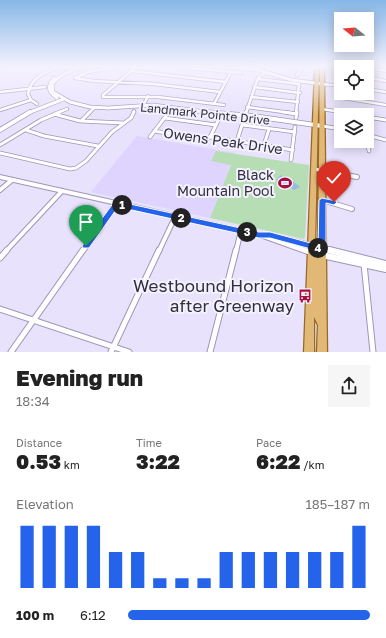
<!DOCTYPE html>
<meta charset="utf-8">
<style>
:root{--surface:#fff;--page:#f6f6f6;--text:#222;--muted:#767676;--accent:#2563eb}
body{margin:0;font-family:"Golos Text",sans-serif;background:var(--page);color:var(--text);height:100vh;display:flex;flex-direction:column;font-size:15px;white-space:nowrap}
*{box-sizing:border-box;margin:0}
p{font-size:13px;color:var(--muted)}
.icon{flex:none;width:22px;height:22px;fill:none;stroke:currentColor;stroke-width:2;stroke-linecap:round;stroke-linejoin:round}
.map{position:relative;height:352px;overflow:hidden}
.details{display:flex;flex-direction:column;background:var(--surface);flex:1}
.details>*{flex:none}
.needle{width:26px;rotate:287deg}
.tools{position:absolute;left:334px;top:12px;display:grid;gap:8px}
.tools a{display:grid;place-items:center;width:40px;height:40px;border-radius:0px;background:var(--surface);box-shadow:0 2px 10px #0003;font-size:20px}
.pin{position:absolute;display:grid;place-items:center;width:34px;height:34px;color:#fff;margin:-41px -17px;border-radius:50% 50% 50% 0;rotate:-45deg;box-shadow:0 0 4px #0007}
.pin .icon{rotate:45deg}
.km{position:absolute;width:20px;height:20px;margin:-10px;border-radius:50%;background:#222;color:#fff;font-size:11px;line-height:20px;text-align:center}
.round{display:grid;place-items:center;flex:none;width:42px;height:42px;border-radius:0px;background:var(--page)}
.overview{display:flex;align-items:center;justify-content:space-between;height:68px;padding:0 16px}
h1{font-size:22px;font-weight:800;line-height:30px}
.figures{display:grid;grid-template-columns:repeat(3,1fr);gap:6px;height:68px;padding:4px 16px}
.figures div{display:grid;align-content:center}
.figures b{font-size:20px;font-weight:800}
.figures small{font-size:11px;font-weight:400}
.figures p{font-size:11px}
.chart{height:112px;padding:8px 16px}
.chart p{display:flex;justify-content:space-between}
.chart svg{width:100%;height:72px;margin-top:4px;stroke:var(--accent);stroke-width:6}
ul{padding:0 16px;list-style:none;font-size:13px}
li{display:grid;grid-template-columns:64px 48px 1fr;align-items:center;height:30px}
li i{height:10px;border-radius:5px;background:var(--accent)}
.map>svg:first-child{display:block}
.built{fill:#ded4fd}
.green{fill:#b6ddb3}
.water{fill:#95bce6}
.lines{fill:none;stroke-linecap:round;stroke-linejoin:round}
.minor-far3-casing{stroke:#9e96b6;stroke-width:4}
.minor-far2-casing{stroke:#9e96b6;stroke-width:4.5}
.minor-far1-casing{stroke:#9e96b6;stroke-width:6}
.minor-casing{stroke:#9e96b6;stroke-width:7}
.tertiary-far3-casing{stroke:#9e96b6;stroke-width:4.5}
.tertiary-far2-casing{stroke:#9e96b6;stroke-width:5.5}
.tertiary-far1-casing{stroke:#9e96b6;stroke-width:7}
.tertiary-casing{stroke:#9e96b6;stroke-width:8}
.secondary-casing{stroke:#9e96b6;stroke-width:2}
.primary-casing{stroke:#976826;stroke-width:2.5}
.minor-far3{stroke:#fff;stroke-width:2.5}
.minor-far2{stroke:#fff;stroke-width:3}
.minor-far1{stroke:#fff;stroke-width:4}
.minor{stroke:#fff;stroke-width:5}
.tertiary-far3{stroke:#fff;stroke-width:3}
.tertiary-far2{stroke:#fff;stroke-width:4}
.tertiary-far1{stroke:#fff;stroke-width:5}
.tertiary{stroke:#fff;stroke-width:6}
.secondary{fill:#fff;fill-rule:evenodd}
.primary{fill:#e2b876;fill-rule:evenodd}
.rail-casing{stroke:#4e4b5a;stroke-width:2}
.rail{stroke:#f4f1ff;stroke-width:1;stroke-dasharray:2;stroke-linecap:butt}
.route{fill:#2563eb;stroke:#fff}
.labels{text-anchor:middle;stroke-width:4;stroke-linejoin:round;paint-order:stroke}
.far-street-label{font-size:12px;fill:#312e3b;stroke:#f4f1ff}
.street-label{font-size:14px;fill:#312e3b;stroke:#f4f1ff}
.poi-label{font-size:14px;fill:#312e3b;stroke:#f4f1ff;text-anchor:end}
.near-poi-label{font-size:17px;fill:#312e3b;stroke:#f4f1ff;text-anchor:end}
</style>
<div class="map">
<svg width="386" height="352" viewBox="0 0 386 352">
<rect width="100%" height="100%" fill="#e8e2fd"/>
<path class="built" d="M137,136L235,153L210,218L91,192Z"/>
<path class="green" d="M216,151L309,165L305,237L304,239L210,218L231,165L211,161Z"/>
<path class="water" d="M281,175L287,180L290,179L300,187L294,190L286,184L279,187L276,180Z"/>
<g class="lines">
<g class="minor-far3-casing">
<path id="minor-far3" d="M176,67L241,73
M288,67L301,68
M340,67V74
M354,67H357
M367,68L386,71
M368,69L371,78L386,81
M131,71L226,82
M297,75L302,68
M75,78L94,81L154,84L220,92
M75,78L88,72L117,67
M258,79L299,84L296,113
M322,84L341,86
M254,87L300,93
M367,89L386,92
M0,92L45,87
M342,93L343,98L386,105
M103,97H158L224,105
M103,97V95L136,67
M251,97L298,102
M37,104L31,100L28,94C30,78 45,72 59,67
M214,104L231,72
M143,106L148,96
M247,107L291,113
M322,109L347,113
M0,110L31,100
M57,113L67,109
M89,113L95,107
M133,113L134,111
M168,113L172,108
M246,113L258,78L272,67"/>
</g>
<g class="minor-far2-casing">
<path id="minor-far2" d="M283,112L297,114
M341,112L359,115
M54,114L80,121L124,123
M367,117L386,120
M165,118L216,125
M296,118L297,112
M81,121L90,112
M243,125L295,132
M322,126L341,129
M26,130L44,136L98,146
M154,131L202,139L210,137L293,150
M367,135L386,140
M150,137L169,112
M210,137L219,119
M237,141L246,112
M367,141L369,151
M0,145L41,120L60,112
M264,145L269,129
M0,153L70,169L76,168L86,161L112,132L131,118L134,112
M291,160L295,127
M314,169L336,173"/>
</g>
<g class="minor-far1-casing">
<path id="minor-far1" d="M330,172L357,177
M0,190L12,180
M322,200L352,209
M6,251L62,191
M83,251L116,204
M159,251L175,217
M236,251L241,231"/>
</g>
<g class="minor-casing">
<path id="minor" d="M0,258L7,250
M364,264L373,352
M0,309L129,352
M11,352L83,250
M111,352L159,250
M210,352L236,250"/>
</g>
<g class="tertiary-far3-casing">
<path id="tertiary-far3" d="M87,67C73,69 61,73 52,84L53,92L70,102L90,107L108,108L153,105L212,113
M229,67L258,70L292,80L322,84
M54,78C47,86 48,92 57,98
M28,113L64,99"/>
</g>
<g class="tertiary-far2-casing">
<path id="tertiary-far2" d="M205,112L253,116L322,126
M0,130L30,112"/>
</g>
<g class="tertiary-far1-casing">
<path id="tertiary-far1" d="M312,246L333,251"/>
</g>
<g class="tertiary-casing">
<path id="tertiary" d="M329,250L386,264
M322,255L386,269"/>
</g>
<g class="secondary-casing">
<path id="secondary" d="M0,175L259,233H270L314,244L315,246L314,248H312L286,242L315,251L316,253L315,255L313,256L260,237L0,179Z"/>
</g>
<g class="primary-casing">
<path id="primary" d="M315,67H319L315,246L318,250L320,67H324L327,352H317L318,325L314,317V352H304Z"/>
</g>
<use href="#minor-far3" class="minor-far3"/>
<use href="#minor-far2" class="minor-far2"/>
<use href="#minor-far1" class="minor-far1"/>
<use href="#minor" class="minor"/>
<use href="#tertiary-far3" class="tertiary-far3"/>
<use href="#tertiary-far2" class="tertiary-far2"/>
<use href="#tertiary-far1" class="tertiary-far1"/>
<use href="#tertiary" class="tertiary"/>
<use href="#secondary" class="secondary"/>
<use href="#primary" class="primary"/>
<g class="rail-casing">
<path id="rail" d="M0,68L7,67"/>
</g>
<use href="#rail" class="rail"/>
</g>
<linearGradient id="sky" x2="0" y2="1"><stop stop-color="#87b7e7"/><stop offset="0.58" stop-color="#f5f2fe"/><stop offset="1" stop-color="#f5f2fe" stop-opacity="0"/></linearGradient>
<rect width="386" height="116" fill="url(#sky)"/>
<path class="route" d="M322,198L336,201L337,202L334,205L326,203V249L322,252L270,238H259L118,207L89,248H83L82,246L114,202L116,201L259,232H270L318,245L319,200Z"/>
<defs>
<g id="stadium-bare" transform="scale(1.08)"><path d="M0-5a6.5 5 0 1 0 0 10a6.5 5 0 1 0 0-10ZM-3.5-1.8h7v3.6h-7Z" fill="#a8113f" stroke="#f4f1ff" stroke-width="2.5" paint-order="stroke"/></g>
<g id="bus-bare" transform="scale(1.08)"><path d="M-5-6H5V4H4V6H2V4H-2V6H-4V4H-5ZM-3.5-4V0h7V-4ZM-3.5 1.2v1.5H-2V1.2ZM2 1.2v1.5H3.5V1.2Z" fill="#a8113f" stroke="#f4f1ff" stroke-width="2.5" paint-order="stroke"/></g>
</defs>
<g fill-rule="evenodd">
<use href="#stadium-bare" x="285" y="183"/>
<use href="#bus-bare" x="305" y="296"/>
</g>
<g class="labels">
<g class="far-street-label">
<text transform="translate(205 114) rotate(6)" y="4">Landmark Pointe Drive</text>
</g>
<g class="street-label">
<text transform="translate(223 141) rotate(8)" y="5">Owens Peak Drive</text>
</g>
<g class="poi-label">
<text x="274" y="180">Black<tspan x="274" dy="16">Mountain Pool</tspan></text>
</g>
<g class="near-poi-label">
<text x="294" y="292">Westbound Horizon<tspan x="294" dy="20">after Greenway</tspan></text>
</g>
</g>
</svg>
<div class="tools">
<a><svg class="needle" viewBox="-14 -14 28 28"><path d="M0-13l5 13h-10z" fill="#e53935"/><path d="M0 13l5-13h-10z" fill="#767676"/></svg></a>
<a><svg class="icon" aria-label="locate" viewBox="0 0 24 24"><circle cx="12" cy="12" r="6"/><path d="M12 2v4M12 18v4M2 12h4M18 12h4"/></svg></a>
<a><svg class="icon" aria-label="layers" viewBox="0 0 24 24"><path d="M12 4l9 5-9 5-9-5zM3 14l9 5 9-5"/></svg></a>
</div>
<div class="pin" style="left:86px;top:246px;background:#1e9e55"><svg class="icon" aria-label="arrive" viewBox="0 0 24 24"><path d="M6 21V4h12l-3 4 3 4H6"/></svg></div>
<div class="pin" style="left:334px;top:202px;background:#d93025"><svg class="icon" aria-label="check" viewBox="0 0 24 24"><path d="M5 12l5 5 9-10"/></svg></div>
<b class="km" style="left:122px;top:205px">1</b>
<b class="km" style="left:181px;top:218px">2</b>
<b class="km" style="left:247px;top:232px">3</b>
<b class="km" style="left:318px;top:248px">4</b>
</div>
<section class="details">
<div class="overview"><div><h1>Evening run</h1><p>18:34</p></div><a class="round"><svg class="icon" aria-label="share" viewBox="0 0 24 24"><path d="M12 15V3M7 8l5-5 5 5M5 13v7h14v-7"/></svg></a></div>
<div class="figures">
<div><p>Distance</p><b>0.53<small> km</small></b></div>
<div><p>Time</p><b>3:22</b></div>
<div><p>Pace</p><b>6:22<small> /km</small></b></div>
</div>
<div class="chart"><p><span>Elevation</span>185–187 m</p>
<svg viewBox="0 0 160 44" preserveAspectRatio="none"><path d="M5 44V6M15 44V6M25 44V6M35 44V6M45 44V22M55 44V22M65 44V38M75 44V38M85 44V38M95 44V22M105 44V22M115 44V22M125 44V22M135 44V22M145 44V22M155 44V6"/></svg>
</div>
<ul>
<li><b>100 m</b>6:12<i style="width:100%"></i></li>
</ul>
</section>
